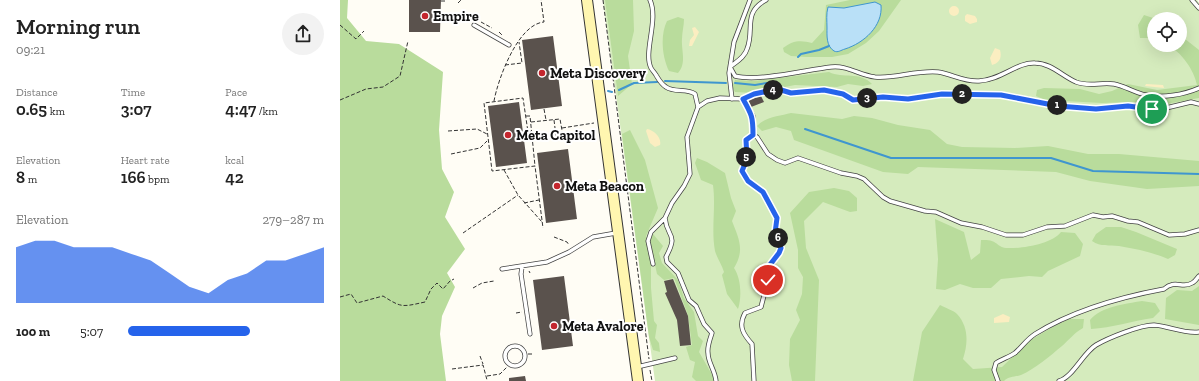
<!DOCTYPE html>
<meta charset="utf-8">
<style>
:root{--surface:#fff;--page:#f2f2f2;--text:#222;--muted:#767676;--accent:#2563eb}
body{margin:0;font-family:"Zilla Slab",serif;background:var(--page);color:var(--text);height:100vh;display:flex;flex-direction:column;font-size:15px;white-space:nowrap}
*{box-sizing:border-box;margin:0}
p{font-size:13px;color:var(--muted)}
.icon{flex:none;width:22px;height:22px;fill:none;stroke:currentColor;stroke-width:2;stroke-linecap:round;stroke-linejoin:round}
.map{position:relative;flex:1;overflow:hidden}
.details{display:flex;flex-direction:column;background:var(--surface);width:340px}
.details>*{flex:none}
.controls{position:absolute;left:807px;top:12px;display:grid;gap:8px}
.controls a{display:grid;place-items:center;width:40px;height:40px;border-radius:50%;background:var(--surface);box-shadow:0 4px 16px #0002;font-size:20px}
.pin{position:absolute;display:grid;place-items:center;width:34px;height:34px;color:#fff;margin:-17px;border:2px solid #fff;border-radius:50%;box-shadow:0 1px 4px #0007}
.km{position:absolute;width:20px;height:20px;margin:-10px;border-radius:50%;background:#222;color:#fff;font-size:11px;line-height:20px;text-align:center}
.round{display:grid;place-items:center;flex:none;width:42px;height:42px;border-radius:21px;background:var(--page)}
.headline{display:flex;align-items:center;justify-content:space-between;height:68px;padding:0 16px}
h1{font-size:22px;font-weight:600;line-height:30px}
.metrics{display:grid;grid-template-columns:repeat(3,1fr);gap:6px;height:68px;padding:4px 16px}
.metrics div{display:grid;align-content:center}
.metrics b{font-size:17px;font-weight:600}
.metrics small{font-size:11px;font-weight:400}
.metrics p{font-size:11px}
.chart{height:112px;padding:8px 16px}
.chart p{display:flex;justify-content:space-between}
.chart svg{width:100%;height:72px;margin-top:4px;fill:var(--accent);opacity:.7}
ul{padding:0 16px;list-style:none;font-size:13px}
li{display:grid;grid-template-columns:64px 48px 1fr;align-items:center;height:30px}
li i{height:10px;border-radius:5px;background:var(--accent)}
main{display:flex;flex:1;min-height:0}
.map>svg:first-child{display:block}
.green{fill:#d5ebbd;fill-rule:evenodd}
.forest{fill:#b9dc9c}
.sand{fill:#fbeec1}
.water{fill:#b9e0f7;stroke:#3f96cf}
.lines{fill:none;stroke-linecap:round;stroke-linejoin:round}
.stream{stroke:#3f96cf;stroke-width:2}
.building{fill:#5a524d}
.service-casing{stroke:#444;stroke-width:5}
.secondary-casing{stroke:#333;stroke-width:12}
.path{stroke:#333;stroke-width:1;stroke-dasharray:4 2;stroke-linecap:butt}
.service{stroke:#fff;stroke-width:3.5}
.secondary{stroke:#fff6b0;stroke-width:10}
.route-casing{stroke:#fff;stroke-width:8}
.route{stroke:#2563eb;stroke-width:5}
.poi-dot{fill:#c4262e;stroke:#fff;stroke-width:1.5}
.labels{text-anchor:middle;stroke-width:4;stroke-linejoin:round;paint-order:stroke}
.poi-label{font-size:14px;font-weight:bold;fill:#111;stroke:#fff;text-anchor:start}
</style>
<main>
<section class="details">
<div class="headline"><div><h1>Morning run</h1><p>09:21</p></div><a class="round"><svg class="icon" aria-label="share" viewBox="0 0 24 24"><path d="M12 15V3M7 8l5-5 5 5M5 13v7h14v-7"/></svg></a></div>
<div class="metrics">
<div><p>Distance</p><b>0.65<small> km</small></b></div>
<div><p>Time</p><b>3:07</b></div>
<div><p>Pace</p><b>4:47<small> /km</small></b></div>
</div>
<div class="metrics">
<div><p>Elevation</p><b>8<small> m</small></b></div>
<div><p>Heart rate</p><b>166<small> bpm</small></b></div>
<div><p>kcal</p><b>42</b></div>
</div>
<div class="chart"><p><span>Elevation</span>279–287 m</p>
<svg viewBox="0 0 160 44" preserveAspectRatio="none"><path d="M0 44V10L10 6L20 6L30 10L40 10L50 10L60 14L70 18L80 26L90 34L100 38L110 30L120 26L130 18L140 18L150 14L160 10V44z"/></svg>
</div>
<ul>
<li><b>100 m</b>5:07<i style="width:62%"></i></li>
</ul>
</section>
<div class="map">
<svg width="859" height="381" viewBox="0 0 859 381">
<rect width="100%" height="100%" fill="#fffdf5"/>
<path class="green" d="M263,0H857L859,3V381H315ZM814,19H840V45H814Z"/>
<path class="forest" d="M0,0H8L7,18L26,41L59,44L103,72L99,130L102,169L114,192L105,217L125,249L107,273L115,287L102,316L100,334L106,381H0Z
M265,0H293L294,31L288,56L292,84L278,96Z
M510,0H561L539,31L526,43L508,54L492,57H466L451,56L444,52L443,48C453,40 461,40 472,43L484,30L486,5Z
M804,15L816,19H814V38H800L798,25Z
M338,17L344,19C344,26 342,32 342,39C341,50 347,63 338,73L329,71C322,57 320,35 327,21Z
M840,35L859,50V98L826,104L795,102L762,103L705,100L696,96L697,90L704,88L740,89L759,94L772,91L788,84L817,90L857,85C854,70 842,53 828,45H840Z
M489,72C503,79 520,71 532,84L523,86L508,84L497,87L455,85L414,93L395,92L392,87L395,80L414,81Z
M451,113L502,119L514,116L532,118L558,125L590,130L607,144L622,147L675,148L708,146L748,154H779L859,161V186L807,189L750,181L716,172L578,167L568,174L543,172L454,140L451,131L436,127L422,131L417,126C425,117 440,116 451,113Z
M290,130L305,160L318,208L306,236L311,264V288L314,321L317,325L315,338L319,343L320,352L313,350L309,337L282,134Z
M357,158L367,162L385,173L391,198L396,211L392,221C399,239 405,250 394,268C401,278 402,297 398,309L387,294L382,275L384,272C382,265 377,258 375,251C371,229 376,208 373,185L361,180L355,163Z
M494,188L509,191L517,198V211L510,212L483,202L464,221L466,248L479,280L475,381H452L449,365L450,339L460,320L456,310L462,294L463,277L458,268V250L450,213L469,192Z
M595,219L624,232L631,260L640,253L641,240C658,239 655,246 666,248C681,249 712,244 721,232L735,233L743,244L740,256L708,271L702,277L689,276L661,279L651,288H633L620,284L605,290L596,289L598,259Z
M766,227H781L796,232L837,249L835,255L828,259C812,252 796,249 779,246C769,245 761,247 752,241L756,234Z
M313,234L323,246L319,253L322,263L338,280L344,298L354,312L358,336L363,341L359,352L374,378L373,381H356L352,377L355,362L350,360L346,347L352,345L348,315L334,278L324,280L317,274L310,241Z
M859,286V325L825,319L826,298L837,290L852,291Z
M802,301L815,303L820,311L813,318C792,321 772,328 751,329L750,320C762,306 785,304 802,301Z
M600,305C605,308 613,310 617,314C629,327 628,344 623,359L633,369L662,367L689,341L711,328L729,319H744L743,328C734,333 729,340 722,346C710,356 695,369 681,375C675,377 669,376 664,381H573L582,332Z"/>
<path class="sand" d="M609 11a5 5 0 1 1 10 0a5 5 0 1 1-10 0Z
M627,14L635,16L637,19V22L630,24L625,21V16Z
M355,27L359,32L352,46H349L350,40L354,35L352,28Z
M655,48L660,50C662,57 660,63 652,65L650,58Z
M806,84L823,85L824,88L805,86Z
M307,129C314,130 322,138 320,145L315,147L310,143L306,131Z
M663,314L670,317L669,322L654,323V318Z"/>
<path class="water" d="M535,2L541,5C543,26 524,43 505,49C501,50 498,53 494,51C486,46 487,35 487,28C487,21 486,14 488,7L504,8Z"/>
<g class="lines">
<path class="stream" d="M458,57L461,54L479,50L489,46
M325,81L386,83
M395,83L415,85L427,83
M279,90L294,83L317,82
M268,91L272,92
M465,129L551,158H711L753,171L859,174"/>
</g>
<path class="building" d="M69,0H101L100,32H69Z
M213,36L222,106L191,110L182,40Z
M421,96L424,102L411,107L408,100Z
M179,102L187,163L156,167L148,106Z
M228,149L237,219L206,223L197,153Z
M224,276L233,346L202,350L193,280Z
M333,279L348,316L351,345L340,346L337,320L325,293L327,292L324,281Z
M185,376L186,381H169V378Z"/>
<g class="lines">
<g class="service-casing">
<path id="service" d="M310,0C319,20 303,52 311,68C312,70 315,73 316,75C319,80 321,84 326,87C334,93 347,88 355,94L358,107
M426,0C402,13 415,30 407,49C405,57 396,62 390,67L395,76C419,82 465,70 491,67C507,65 519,75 535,77C555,79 576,70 598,72C612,74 624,82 639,81C661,80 677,62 695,63C711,63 722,76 736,82C749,87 761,82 774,84C785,86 795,93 806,95C823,98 843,95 859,88
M852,0L859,8
M134,25L169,45
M392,99L389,73L394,42L410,0
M403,99L413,116V135
M325,218C327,239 339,232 326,257L327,262L338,273L349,300L356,306L364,324L372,333C370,339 367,347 368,353C368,363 375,370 376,381
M313,264L308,241L311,232L325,218L332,203L344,186L350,174L347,137L358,107L367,101L380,98L403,99L414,94L438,89L451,93L484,90L503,94L513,100L543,97L568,99L602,94L661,95L687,99L706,104L756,109L788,106L822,109L851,102L859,104
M182,267L181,274L190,334
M162,269L207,262L229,252L253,237L276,233
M165 356a10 10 0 1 1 20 0a10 10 0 1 1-20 0Z
M297,367L335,358
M414,381L412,344C403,334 398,326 405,313L421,307L428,280L429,266L439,253L441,248L435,233L437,218L435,213L423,192L408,181L402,171C403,167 406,163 407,159C408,150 402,140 413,135L417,137L428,154L437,160L445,163L458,158L501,173L517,176L524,179L543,197L550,201L585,211L596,212L621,223L642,227L666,235H683L707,227L725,226L753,215L763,217L772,216L788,221L798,222L829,235L845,234L859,230
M658,381L654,370L656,363C662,359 669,357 675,353C682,347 687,339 695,334C732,311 781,297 824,289C835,279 843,289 852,283C855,282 857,278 859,276
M719,381C733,377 743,353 756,345C768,338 800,325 814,325C829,326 844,334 859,332"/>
</g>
<g class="secondary-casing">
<path id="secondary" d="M247,0L298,381"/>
</g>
<path class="path" d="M263,0L309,359
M101,1H106
M118,3L121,0
M123,19L130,22L133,17
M141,22L152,28
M0,25L16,39L24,31
M159,32L162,35
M165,65L182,63L179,42
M0,100L26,89L43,87L60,76L68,41
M154,101C158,79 178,24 204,22L201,0
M204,109L206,120
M186,116H190L195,166
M214,120L216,136
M191,122L220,119L223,136L193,140
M222,128L254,123
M108,131L137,129L147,134
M192,131L188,132L183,98L144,103L152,171L195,166L203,228
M111,154L140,148L147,141
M164,170L178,195L202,222
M184,203L199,200
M123,233L178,195
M214,237L227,242L229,245
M189,271L190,273
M133,288L142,283L154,281
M0,297L11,294L17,303L43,296C62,308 62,307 85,302L91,289L97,283L103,289L110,281L114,279
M176,313L182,312
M188,354H192
M140,356L143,364
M112,369L143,365L147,380
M310,370L312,381
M147,376L160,374L167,367"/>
<use href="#service" class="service"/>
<use href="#secondary" class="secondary"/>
</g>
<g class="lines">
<g class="route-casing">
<path id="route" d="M428,280L429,266L439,253L441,248L435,233L437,218L423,192L408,181L402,171L407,159L406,140L413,135C413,117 412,115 403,99L414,94L438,89L451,93L484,90L503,94L513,100L543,97L568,99L602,94L661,95L718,106L756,109L788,106L812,109"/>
</g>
<use href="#route" class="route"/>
</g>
<g class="poi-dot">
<circle cx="85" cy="16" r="4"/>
<circle cx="202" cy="73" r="4"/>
<circle cx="168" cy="135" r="4"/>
<circle cx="217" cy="186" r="4"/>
<circle cx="214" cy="326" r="4"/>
</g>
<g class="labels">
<g class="poi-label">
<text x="93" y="21">Empire</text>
<text x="210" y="78">Meta Discovery</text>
<text x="176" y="140">Meta Capitol</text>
<text x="225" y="191">Meta Beacon</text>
<text x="222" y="331">Meta Avalore</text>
</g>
</g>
</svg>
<div class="controls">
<a><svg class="icon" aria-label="locate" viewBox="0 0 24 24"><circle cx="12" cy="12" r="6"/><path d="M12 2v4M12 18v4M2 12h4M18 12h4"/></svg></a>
</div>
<div class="pin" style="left:812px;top:109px;background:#1e9e55"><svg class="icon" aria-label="arrive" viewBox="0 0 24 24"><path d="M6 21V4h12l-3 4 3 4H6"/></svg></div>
<div class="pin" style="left:428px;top:280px;background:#d93025"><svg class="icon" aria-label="check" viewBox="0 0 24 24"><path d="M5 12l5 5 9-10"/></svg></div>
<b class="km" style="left:717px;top:105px">1</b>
<b class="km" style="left:622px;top:94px">2</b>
<b class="km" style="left:527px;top:98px">3</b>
<b class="km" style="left:433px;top:90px">4</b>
<b class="km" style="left:406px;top:157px">5</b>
<b class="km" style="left:438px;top:238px">6</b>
</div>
</main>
